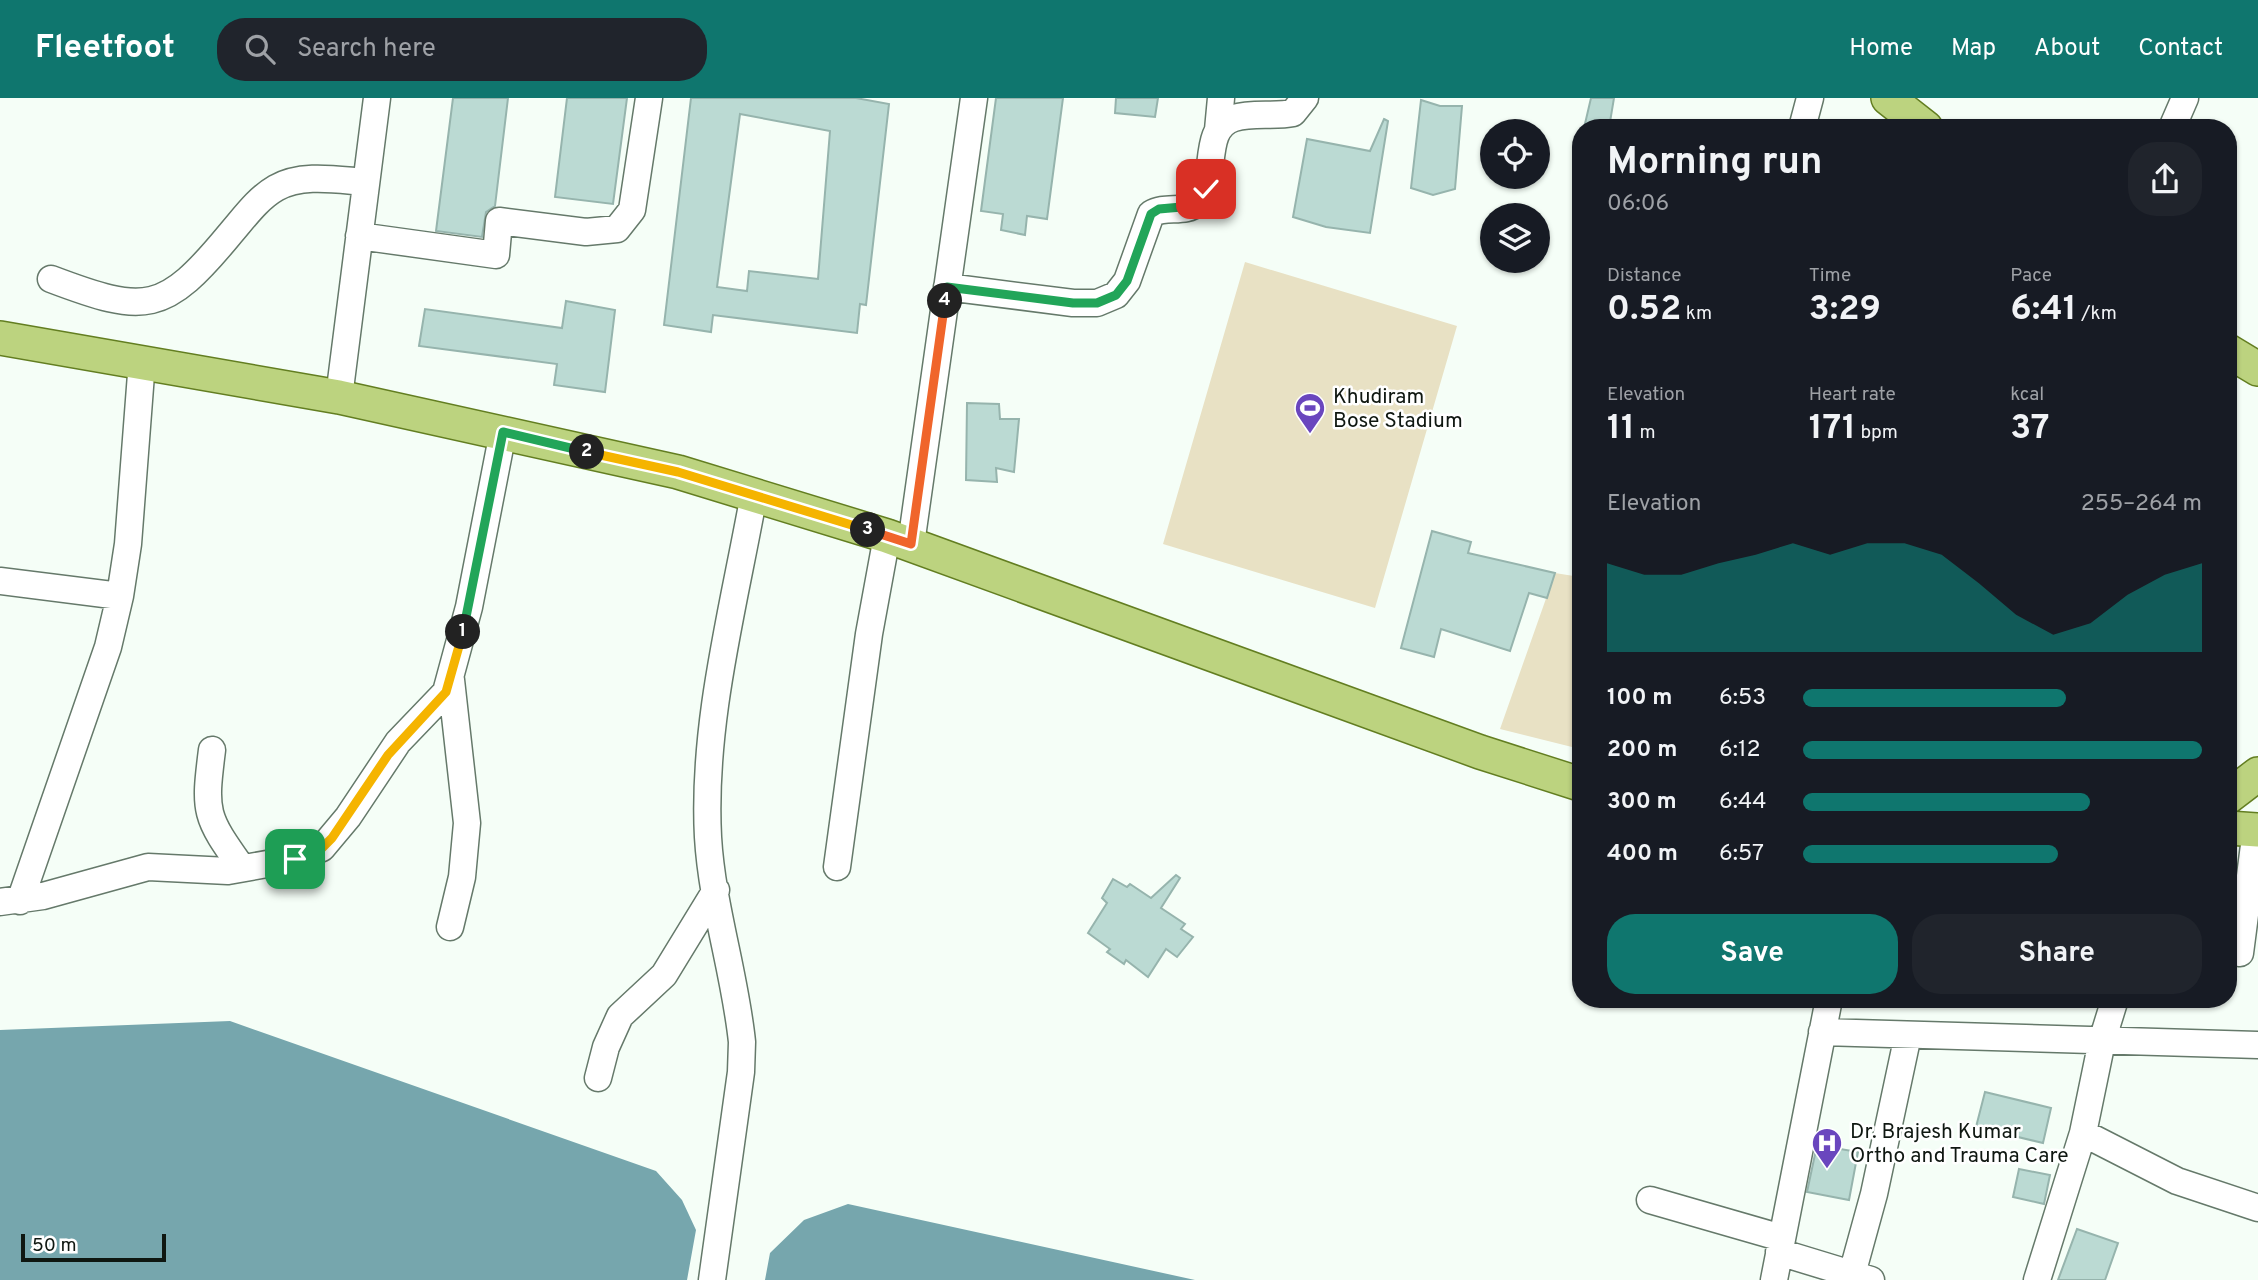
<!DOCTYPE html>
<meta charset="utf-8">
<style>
:root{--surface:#171b24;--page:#20242c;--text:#f1f3f6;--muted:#9ea1a6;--accent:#0f766e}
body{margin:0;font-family:Overpass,sans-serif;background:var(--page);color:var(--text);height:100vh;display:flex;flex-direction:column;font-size:26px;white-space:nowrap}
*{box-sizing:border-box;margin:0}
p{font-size:23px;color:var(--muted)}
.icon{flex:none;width:38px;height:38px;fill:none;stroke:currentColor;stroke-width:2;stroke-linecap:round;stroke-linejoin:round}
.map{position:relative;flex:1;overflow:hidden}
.panel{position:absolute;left:1572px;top:21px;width:665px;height:889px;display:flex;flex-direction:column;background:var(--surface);border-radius:28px;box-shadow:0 2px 5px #0004}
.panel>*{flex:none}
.fabs{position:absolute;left:1480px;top:21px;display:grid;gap:14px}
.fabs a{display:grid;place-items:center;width:70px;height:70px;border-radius:50%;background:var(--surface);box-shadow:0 2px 5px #0004;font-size:35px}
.scale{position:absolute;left:21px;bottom:18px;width:145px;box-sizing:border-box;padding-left:7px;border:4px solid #0f1711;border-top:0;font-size:19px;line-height:24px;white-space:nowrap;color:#0f1711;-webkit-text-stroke:5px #fff;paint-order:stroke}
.pin{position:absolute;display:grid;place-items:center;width:60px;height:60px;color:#fff;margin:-30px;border-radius:14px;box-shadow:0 4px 10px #0006}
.km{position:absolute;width:35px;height:35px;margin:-18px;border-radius:50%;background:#222;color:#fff;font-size:19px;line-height:35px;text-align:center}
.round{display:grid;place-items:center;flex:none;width:74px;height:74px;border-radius:28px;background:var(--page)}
.overview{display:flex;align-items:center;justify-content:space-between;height:119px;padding:0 35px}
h1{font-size:38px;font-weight:700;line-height:52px}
.metrics{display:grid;grid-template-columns:repeat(3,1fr);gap:10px;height:119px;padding:7px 35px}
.metrics div{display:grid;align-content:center}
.metrics b{font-size:35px;font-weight:700}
.metrics small{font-size:19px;font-weight:400}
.metrics p{font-size:19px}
.chart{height:196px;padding:14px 35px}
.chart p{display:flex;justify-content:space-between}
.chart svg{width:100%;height:126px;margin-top:7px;fill:var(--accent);opacity:.7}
.primary-button{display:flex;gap:14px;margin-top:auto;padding:14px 35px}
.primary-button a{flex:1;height:80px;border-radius:28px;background:var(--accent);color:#fff;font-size:28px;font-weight:700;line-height:80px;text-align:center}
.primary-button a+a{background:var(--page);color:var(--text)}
ul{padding:0 35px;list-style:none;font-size:23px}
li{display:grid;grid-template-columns:112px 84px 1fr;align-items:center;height:52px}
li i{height:18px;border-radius:9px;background:var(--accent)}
header{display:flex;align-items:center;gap:42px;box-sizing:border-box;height:98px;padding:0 35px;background:var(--accent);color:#fff}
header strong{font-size:33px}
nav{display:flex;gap:38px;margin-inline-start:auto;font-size:24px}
.search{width:490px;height:63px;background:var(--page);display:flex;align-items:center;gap:18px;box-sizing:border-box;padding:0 24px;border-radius:28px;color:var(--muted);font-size:26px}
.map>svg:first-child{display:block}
.green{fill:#e8e1c4}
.water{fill:#76a6ad}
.building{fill:#bbdad3;stroke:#96b4ad;stroke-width:2;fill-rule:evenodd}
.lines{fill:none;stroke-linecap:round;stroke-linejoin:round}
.minor-casing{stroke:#65796a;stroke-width:29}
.major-casing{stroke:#637e21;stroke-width:36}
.minor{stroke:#fff;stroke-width:26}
.major{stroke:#bcd37f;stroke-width:33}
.split-1-casing{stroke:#fff;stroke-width:14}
.split-2-casing{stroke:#fff;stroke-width:14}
.split-3-casing{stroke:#fff;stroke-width:14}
.split-4-casing{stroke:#fff;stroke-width:14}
.split-5-casing{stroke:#fff;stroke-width:14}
.split-1{stroke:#f5b400;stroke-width:9}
.split-2{stroke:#22a559;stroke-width:9}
.split-3{stroke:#f5b400;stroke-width:9}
.split-4{stroke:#f0652b;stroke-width:9}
.split-5{stroke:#22a559;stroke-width:9}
.labels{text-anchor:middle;stroke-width:5;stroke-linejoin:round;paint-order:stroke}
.poi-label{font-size:21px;fill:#0f1711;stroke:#fff;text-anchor:start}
</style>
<header>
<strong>Fleetfoot</strong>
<div class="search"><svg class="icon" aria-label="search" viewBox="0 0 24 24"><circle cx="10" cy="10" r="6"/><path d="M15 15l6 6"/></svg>Search here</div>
<nav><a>Home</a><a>Map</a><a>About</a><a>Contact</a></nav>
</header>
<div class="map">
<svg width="2258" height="1182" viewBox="0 0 2258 1182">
<rect width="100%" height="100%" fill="#f5fef7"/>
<path class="green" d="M1245,164L1457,228L1375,510L1163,446Z
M1555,475L1580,479V651L1500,631Z"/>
<path class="water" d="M230,923L656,1073L682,1102L696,1132L687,1182H0V932Z
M848,1106L1195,1182H765L770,1155L804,1122Z"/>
<path class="building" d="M453,0H508L495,108L486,114L482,139L436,133Z
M567,0H627L613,106L555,99Z
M691,0H856L889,6L866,207L860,206L857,235L713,217L711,234L664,227ZM740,16L830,33L818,181L749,173L747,193L717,189Z
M996,0H1063L1047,121L1027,118L1025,137L1001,132L1003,116L981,113Z
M1116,0H1158L1155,19L1115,15Z
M1591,0H1614L1609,30H1584Z
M1421,2L1440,8H1462L1455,91L1433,97L1411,90Z
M1384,21L1388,23L1370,135L1326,129L1293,119L1307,41L1370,53Z
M566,203L615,212L605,294L554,287L557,266L419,248L425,211L562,230Z
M967,305L999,306L1000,321H1019L1014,374L996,370L997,384L966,382Z
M1432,433L1471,444L1468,455L1555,475L1547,500L1529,495L1510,553L1441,531L1434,559L1401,550Z
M1176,777L1180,780L1161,810L1185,826L1181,831L1193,839L1177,859L1166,851L1148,879L1126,862L1124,866L1107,854L1110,851L1088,835L1107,805L1102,800L1113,781L1127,789L1130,786L1151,800Z
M1985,994L2051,1010L2043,1045L1976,1029Z
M1817,1047L1858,1054L1849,1102L1807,1094Z
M2019,1071L2050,1077L2044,1106L2013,1099Z
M2077,1131L2118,1145L2105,1182H2058Z"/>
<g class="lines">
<g class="minor-casing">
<path id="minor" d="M1802,30L1810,0
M2172,30L2185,0
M1218,32L1221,0
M359,138L496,157L499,123L586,134L617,131L632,112L649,0
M51,181C146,217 164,216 230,136C244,120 257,101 276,90C302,75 338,82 366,84
M947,189L1073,205H1097L1116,197L1127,183L1151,116C1165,107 1185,116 1197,105C1220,84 1199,31 1234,20C1252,14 1274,19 1293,15L1305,0
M339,299L377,0
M911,446L974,0
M0,483L120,498
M212,652C204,715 205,718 242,770
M837,769L869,536L887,438
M20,803L108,549L120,498L128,446L142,263
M0,804L43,798L148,769L228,773L295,761L322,750L348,719L398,644L446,594L469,509L503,334
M450,829L462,779L467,725L451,582
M2240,855L2256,732
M1822,934L2258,947
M598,980L606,949L620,918L664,877L716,792
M2083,1035L2177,1083L2258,1110
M1650,1102L1782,1140
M1779,1154L1871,1182
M1852,1176L1874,1096L1908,937
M712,1182L741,974L742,944C735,875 712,808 708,739C702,625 734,508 754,396
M1774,1182L1829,901
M2037,1182L2083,1035L2102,943L2115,901"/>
</g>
<g class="major-casing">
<path id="major" d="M1888,0L1926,30
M0,240L339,299L678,374L887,438L1480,654L1580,686
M2228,253L2258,271
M2228,699L2258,676
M2228,730L2258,732"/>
</g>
<use href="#minor" class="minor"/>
<use href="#major" class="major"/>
</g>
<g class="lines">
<g class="split-1-casing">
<path id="split-1" d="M295,761L322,750L332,740L388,657L446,594L463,534"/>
</g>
<g class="split-2-casing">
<path id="split-2" d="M463,534L503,334L587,354"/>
</g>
<g class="split-3-casing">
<path id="split-3" d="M587,354L678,374L868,432"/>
</g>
<g class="split-4-casing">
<path id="split-4" d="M868,432L911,446L945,203"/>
</g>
<g class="split-5-casing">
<path id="split-5" d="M945,203L947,189L1073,205H1097L1116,197L1127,183L1151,116L1159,111L1193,108L1206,91"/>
</g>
<use href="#split-1" class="split-1"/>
<use href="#split-2" class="split-2"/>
<use href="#split-3" class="split-3"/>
<use href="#split-4" class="split-4"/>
<use href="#split-5" class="split-5"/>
</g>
<defs>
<g id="stadium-pin" transform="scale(1.575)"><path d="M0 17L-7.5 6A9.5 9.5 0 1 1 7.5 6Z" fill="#6a46be" stroke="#fff"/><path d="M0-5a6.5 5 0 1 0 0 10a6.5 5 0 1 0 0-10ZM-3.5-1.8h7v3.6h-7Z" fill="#fff"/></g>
<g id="hospital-pin" transform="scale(1.575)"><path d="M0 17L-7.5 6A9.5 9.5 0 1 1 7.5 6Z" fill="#6a46be" stroke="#fff"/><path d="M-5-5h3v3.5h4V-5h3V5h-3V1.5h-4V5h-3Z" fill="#fff"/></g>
</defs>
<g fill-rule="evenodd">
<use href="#stadium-pin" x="1310" y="310"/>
<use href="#hospital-pin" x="1827" y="1045"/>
</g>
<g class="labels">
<g class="poi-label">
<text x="1333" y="305">Khudiram<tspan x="1333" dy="24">Bose Stadium</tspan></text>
<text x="1850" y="1040">Dr. Brajesh Kumar<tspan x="1850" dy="24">Ortho and Trauma Care</tspan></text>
</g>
</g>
</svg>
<div class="fabs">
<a><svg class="icon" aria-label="locate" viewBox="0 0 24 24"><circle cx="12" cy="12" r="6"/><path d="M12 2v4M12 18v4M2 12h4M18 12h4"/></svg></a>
<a><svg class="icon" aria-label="layers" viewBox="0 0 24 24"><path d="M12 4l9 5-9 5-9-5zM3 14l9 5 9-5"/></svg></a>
</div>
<div class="scale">50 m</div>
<div class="pin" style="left:295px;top:761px;background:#1e9e55"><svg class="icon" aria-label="arrive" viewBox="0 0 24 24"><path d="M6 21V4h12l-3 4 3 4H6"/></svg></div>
<div class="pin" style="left:1206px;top:91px;background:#d93025"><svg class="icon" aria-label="check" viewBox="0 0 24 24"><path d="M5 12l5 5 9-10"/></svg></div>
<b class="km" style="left:463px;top:534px">1</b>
<b class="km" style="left:587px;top:354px">2</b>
<b class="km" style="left:868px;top:432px">3</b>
<b class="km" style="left:945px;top:203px">4</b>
<section class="panel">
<div class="overview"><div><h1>Morning run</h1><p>06:06</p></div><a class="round"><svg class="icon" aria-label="share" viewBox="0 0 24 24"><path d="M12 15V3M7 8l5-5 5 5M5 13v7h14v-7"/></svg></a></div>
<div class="metrics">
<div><p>Distance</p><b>0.52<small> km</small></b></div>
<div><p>Time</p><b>3:29</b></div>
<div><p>Pace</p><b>6:41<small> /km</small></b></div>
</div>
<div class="metrics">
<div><p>Elevation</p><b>11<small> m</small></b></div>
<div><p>Heart rate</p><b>171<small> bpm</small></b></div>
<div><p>kcal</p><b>37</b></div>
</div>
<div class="chart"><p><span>Elevation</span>255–264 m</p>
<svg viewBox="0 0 160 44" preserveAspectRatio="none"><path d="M0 44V13L10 17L20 17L30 13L40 10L50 6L60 10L70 6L80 6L90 10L100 20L110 31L120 38L130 34L140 24L150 17L160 13V44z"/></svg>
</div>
<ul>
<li><b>100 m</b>6:53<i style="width:66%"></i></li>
<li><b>200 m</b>6:12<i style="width:100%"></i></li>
<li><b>300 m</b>6:44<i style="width:72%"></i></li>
<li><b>400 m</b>6:57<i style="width:64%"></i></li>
</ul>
<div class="primary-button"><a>Save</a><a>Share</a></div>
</section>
</div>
